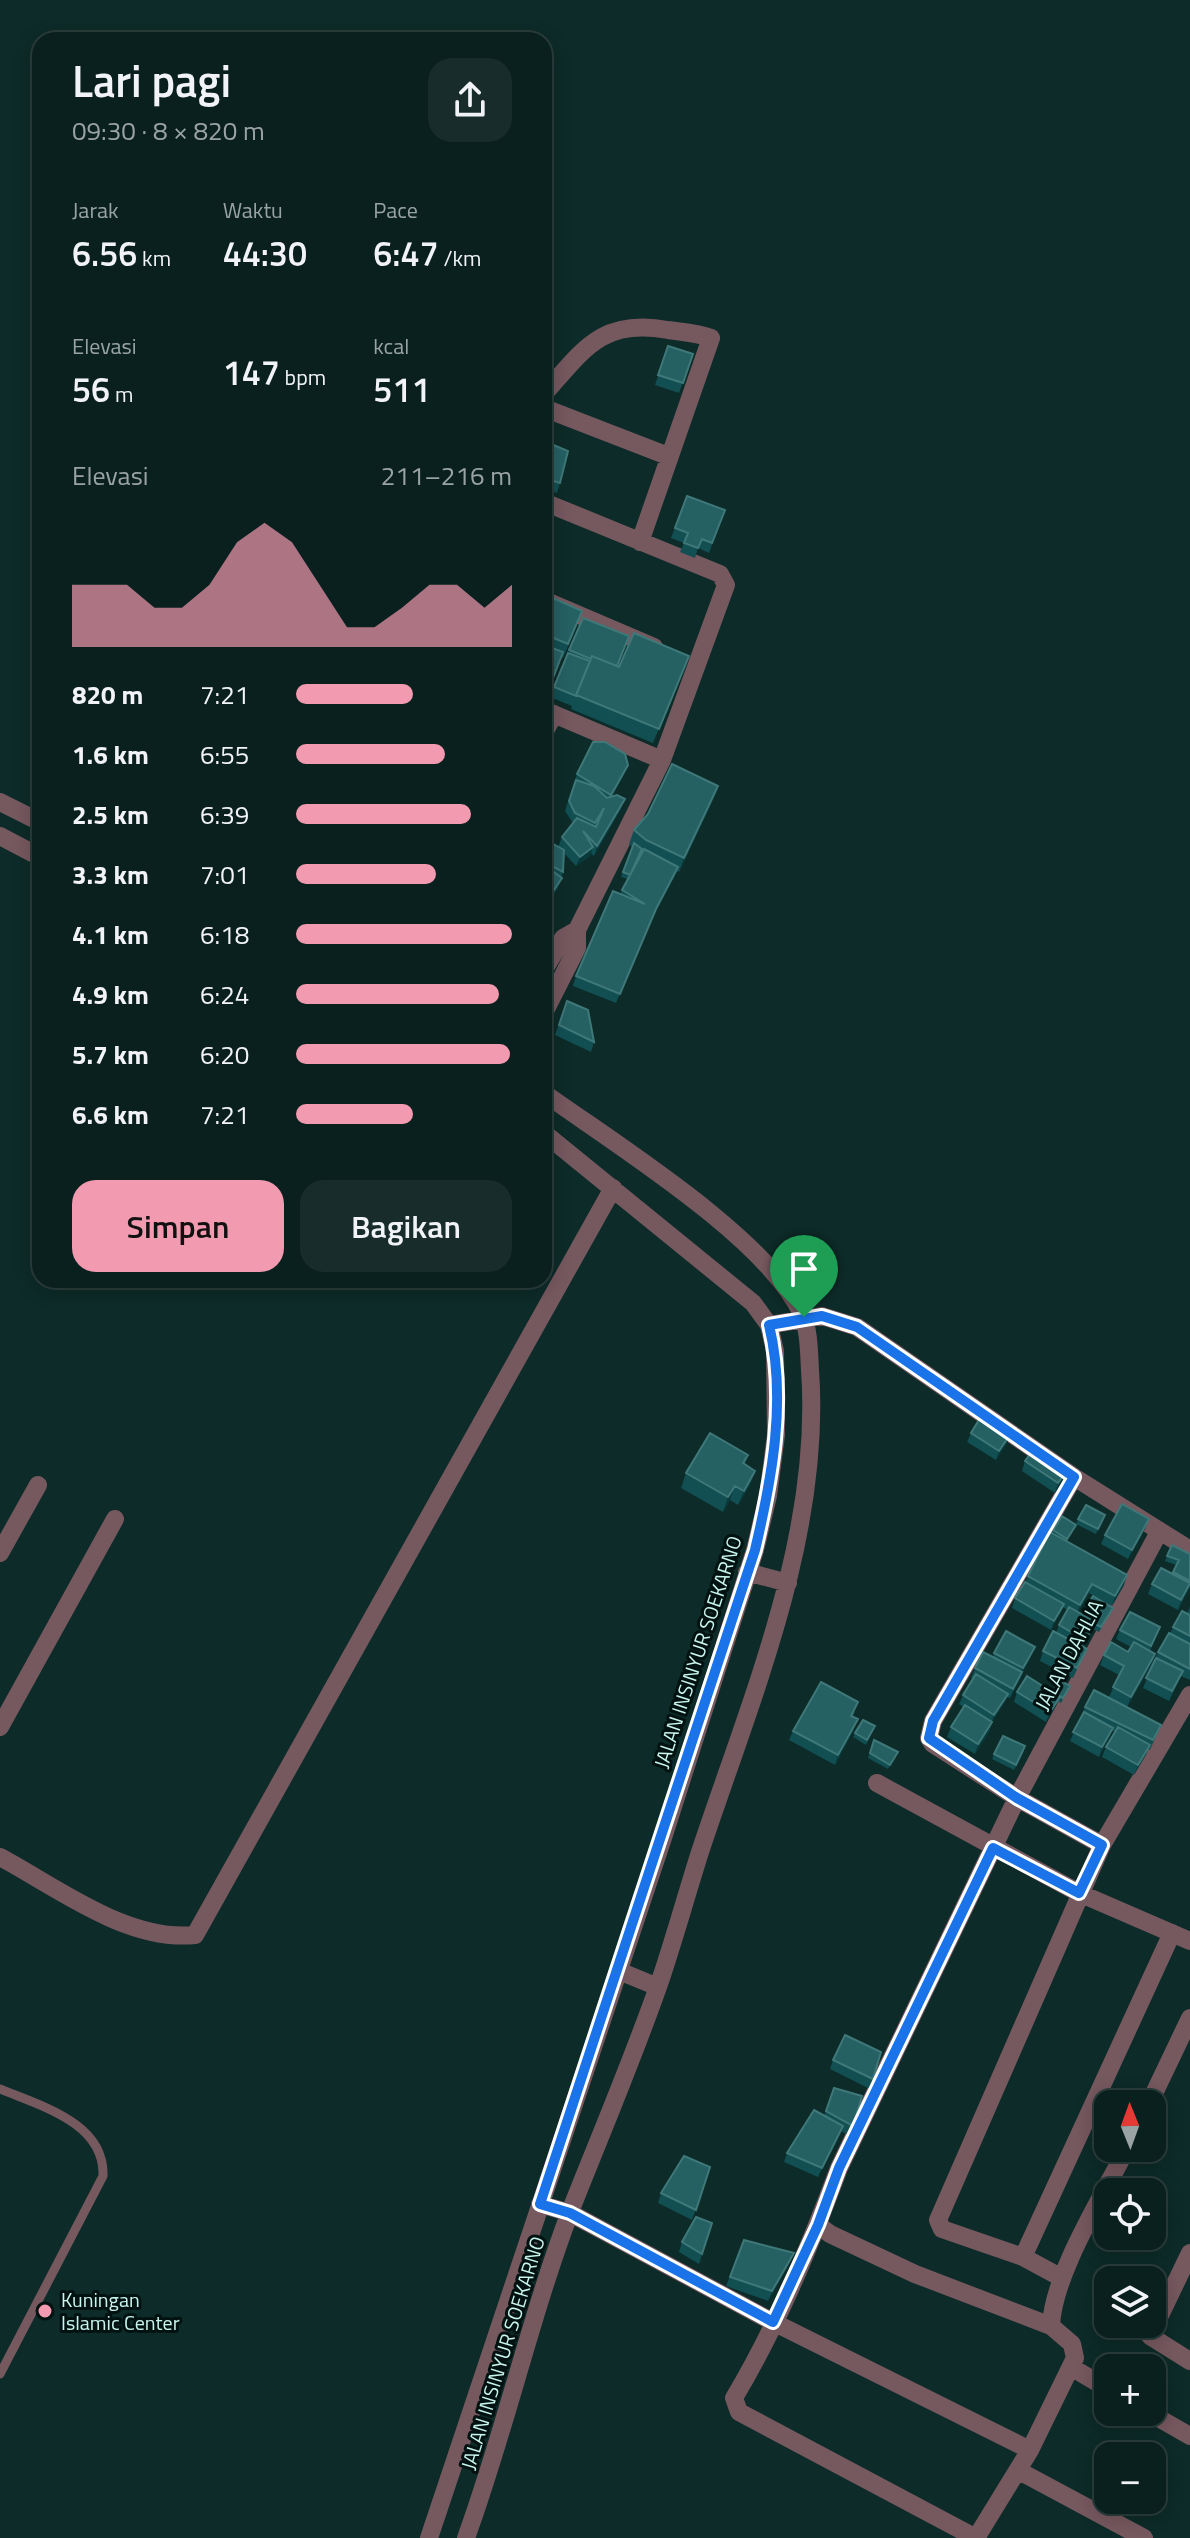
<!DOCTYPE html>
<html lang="id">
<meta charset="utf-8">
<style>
:root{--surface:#0a201e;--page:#182d2b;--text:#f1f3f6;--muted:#99a3a4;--line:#2a3e3c;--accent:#f29aaf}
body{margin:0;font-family:"Titillium Web",sans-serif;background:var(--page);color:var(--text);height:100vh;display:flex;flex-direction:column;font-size:30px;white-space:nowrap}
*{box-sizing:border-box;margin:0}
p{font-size:26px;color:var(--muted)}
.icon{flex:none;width:44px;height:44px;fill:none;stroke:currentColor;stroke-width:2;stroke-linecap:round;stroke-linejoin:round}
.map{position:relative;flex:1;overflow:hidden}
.sheet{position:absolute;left:32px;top:32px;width:520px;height:1256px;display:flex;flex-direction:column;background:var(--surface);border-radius:24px;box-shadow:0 4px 20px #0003,0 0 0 2px var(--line)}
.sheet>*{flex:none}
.needle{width:52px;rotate:359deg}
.fabs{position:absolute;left:1094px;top:2090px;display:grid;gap:16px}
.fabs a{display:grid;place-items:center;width:72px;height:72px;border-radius:16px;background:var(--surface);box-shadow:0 4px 20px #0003,0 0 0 2px var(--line);font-size:40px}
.pin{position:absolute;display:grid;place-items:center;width:68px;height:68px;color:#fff;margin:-82px -34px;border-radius:50% 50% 50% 0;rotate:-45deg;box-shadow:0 0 8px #0007}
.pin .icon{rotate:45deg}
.round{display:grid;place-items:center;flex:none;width:84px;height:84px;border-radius:24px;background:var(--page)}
.summary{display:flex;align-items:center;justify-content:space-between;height:136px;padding:0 40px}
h1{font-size:44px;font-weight:600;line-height:60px}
.figures{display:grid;grid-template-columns:repeat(3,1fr);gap:12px;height:136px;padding:8px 40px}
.figures div{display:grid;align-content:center}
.figures b{font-size:34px;font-weight:600}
.figures small{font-size:22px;font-weight:400}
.figures p{font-size:22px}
.chart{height:224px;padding:16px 40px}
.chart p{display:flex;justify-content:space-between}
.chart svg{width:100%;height:144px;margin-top:8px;fill:var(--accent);opacity:.7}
.primary-button{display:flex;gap:16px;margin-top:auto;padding:16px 40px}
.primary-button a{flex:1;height:92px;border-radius:24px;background:var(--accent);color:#111;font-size:32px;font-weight:600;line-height:92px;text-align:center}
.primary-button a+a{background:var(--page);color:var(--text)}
ul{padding:0 40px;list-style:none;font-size:26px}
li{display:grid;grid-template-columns:128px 96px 1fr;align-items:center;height:60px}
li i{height:20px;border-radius:10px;background:var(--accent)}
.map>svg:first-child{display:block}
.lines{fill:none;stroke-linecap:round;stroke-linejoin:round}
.service{stroke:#76585f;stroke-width:9}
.minor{stroke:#76585f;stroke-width:18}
.wall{fill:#124f53}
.shaded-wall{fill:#08393b}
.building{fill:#256063;stroke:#3f7879;stroke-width:2}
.route-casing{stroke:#fff;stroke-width:16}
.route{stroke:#1a73e8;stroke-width:10}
.poi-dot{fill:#f29aaf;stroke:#011210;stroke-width:3}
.labels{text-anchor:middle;stroke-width:6;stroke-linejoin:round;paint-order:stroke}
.street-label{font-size:20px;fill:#c9f5ee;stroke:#011210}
.poi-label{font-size:20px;fill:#c9f5ee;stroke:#011210;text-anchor:start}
</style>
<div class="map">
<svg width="1190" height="2538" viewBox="0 0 1190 2538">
<rect width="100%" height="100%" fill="#0d2b28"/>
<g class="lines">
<path class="service" d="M0,2089C41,2106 105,2123 103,2176L0,2374"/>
<path class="minor" d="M544,394C584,349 602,318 668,330C682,332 698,333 711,338L640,542
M544,408L668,456
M544,502L720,574L726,585L662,760L577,930V948L544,1013
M544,600L654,647
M544,710L662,760
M544,733L554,714
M0,802L40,822
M0,836L40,857
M544,970L563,938L577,930
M769,1325L822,1316L857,1327L1074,1477L1190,1550
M1074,1477L933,1721L929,1738L933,1744L1017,1798L1102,1845
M0,1553L38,1485
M747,1572L788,1583
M0,1727L115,1519
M877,1783L1079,1893L1190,1941
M0,1857C58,1888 127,1942 195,1935L613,1188
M619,1971L658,1987
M1149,2104L1190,2018
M540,2204L570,2213L773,2322L1030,2450
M818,2225L830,2234L915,2274L1051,2326
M1190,2253L1150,2336L1190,2361
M1023,2257L942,2229L938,2220L1102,1845L1190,1695
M1062,2278L1023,2257L1172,1933
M1071,2367L1108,2389
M1148,2412L1190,2436
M1019,2471L1144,2538
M429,2538L663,1838L755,1550L768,1496L776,1435L775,1351L769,1325L753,1303L544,1133
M466,2538C505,2431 530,2318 570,2212C600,2136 632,2061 659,1984C674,1940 686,1896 700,1852C751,1698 822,1535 810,1370C809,1352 809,1330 802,1314C767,1238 615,1144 544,1093
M976,2538L739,2412L734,2398C777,2326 810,2246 839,2168L1017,1798L1159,1532
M976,2538L1030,2450L1075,2358L1072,2344L1051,2326C1053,2274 1103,2196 1127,2148"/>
</g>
<path class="wall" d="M668,346L693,354L679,393L655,385Z
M544,441L560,483L557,493L544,489Z
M687,496L725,510L709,553L698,548L695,558L680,552L684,543L671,538Z
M544,594L577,625L563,658L561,657L548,691L544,690Z
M583,618L617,667H619L689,656L653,743L571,709L572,706L550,697Z
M628,765L624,774L612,797L621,809L594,856L591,853L590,856L576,866L564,853L563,872L558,888L546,906L544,904V851L558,847L562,837L573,823L565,811L577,774Z
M718,786L713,800L679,872L677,871L652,918L616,1003L573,986L576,976L628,879L621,877L632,847L629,844L634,830Z
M567,1001L594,1042L591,1052L555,1035Z
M971,1433L1010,1438L996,1460L967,1442Z
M748,1455L745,1464L755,1471L750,1485L738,1505L730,1500L723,1512L681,1488L686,1473Z
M1025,1461L1069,1468L1065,1478L1055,1493L1022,1471Z
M1105,1515L1096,1534L1076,1524L1078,1519Z
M1074,1529L1067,1541L1124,1585L1112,1606L1089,1593L1078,1612L1082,1614L1113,1608L1099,1632L1093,1629L1084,1647L1087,1649L1073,1678L1040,1661L1043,1651L1056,1633L1059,1625L1067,1610L1063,1607L1051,1630L1012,1608L1015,1598L1025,1582L1053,1530Z
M1145,1529L1128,1559L1101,1544L1105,1535Z
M1172,1545L1190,1554V1587L1178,1610L1148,1594L1152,1584L1172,1574L1176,1565L1165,1561Z
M1190,1606V1680L1181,1676L1169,1701L1143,1688L1158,1652L1170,1634L1173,1627L1187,1614Z
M1160,1627L1150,1651L1155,1654L1152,1664L1127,1707L1109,1697L1119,1675L1100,1665L1104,1655L1128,1652L1131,1647L1116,1639L1120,1630Z
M994,1653L1031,1656L1010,1698L1007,1697L1004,1703L992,1722L989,1732L975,1754L947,1737L951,1727L963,1707L959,1704L963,1695L973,1679L971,1678L975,1668L993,1657Z
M1070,1686L1061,1703L1058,1701L1056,1706L1046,1722L1014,1702L1017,1692H1053Z
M1085,1707L1161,1725L1150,1750L1148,1749L1134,1775L1102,1757L1106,1747L1115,1732L1112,1731L1099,1757L1070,1741Z
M855,1712L853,1716L854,1729L835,1765L789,1740L793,1731Z
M875,1726L866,1745L853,1737L855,1733Z
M874,1740L898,1752L888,1769L868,1758Z
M1024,1751L1014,1770L992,1759L994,1754Z
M833,2060L873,2079L870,2089L830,2069Z
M834,2088L853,2126L850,2136L841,2131L818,2177L784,2162L787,2153L824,2116Z
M710,2167L692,2220L658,2203L661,2193Z
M712,2223L699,2264L679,2252L682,2242Z
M744,2240L790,2262L768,2301L726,2286Z"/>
<path class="shaded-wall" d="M628,765L624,774L608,805L611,795Z
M718,786L713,800L679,872L684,858Z
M625,799L621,809L594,856L597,846Z
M593,847L590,856L576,866L580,857Z
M678,867L675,877L652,918L616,1003L656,909Z
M562,878L558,888L546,906L550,896Z
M1014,1429L1010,1438L996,1460L999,1451Z
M1069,1468L1065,1478L1055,1493L1058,1483Z
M755,1471L750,1485L738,1505L744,1491Z
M735,1486L730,1500L723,1512L728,1497Z
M1149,1519L1145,1529L1128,1559L1132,1550Z
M1127,1575L1124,1585L1112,1606L1115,1596Z
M1092,1584L1089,1593L1076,1615L1080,1605Z
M1190,1585L1187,1593L1178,1610L1181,1600Z
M1064,1604L1060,1614L1051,1630L1054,1621Z
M1096,1622L1092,1632L1082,1650L1085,1640Z
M1035,1647L1019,1682L1010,1698L1023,1668Z
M1155,1654L1152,1664L1127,1707L1131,1697Z
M1008,1694L1004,1703L991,1724L994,1715Z
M1060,1697L1056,1706L1046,1722L1050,1712Z
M858,1719L854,1729L835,1765L838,1755Z
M992,1722L989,1732L975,1754L978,1744Z
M1113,1728L1109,1738L1099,1757L1102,1747Z
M1150,1745L1146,1755L1134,1775L1138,1765Z
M843,2126L840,2136L818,2177L822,2168Z
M794,2253L790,2262L768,2301L772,2291Z"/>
<path class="building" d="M668,346L693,354L683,383L658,375Z
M544,441L568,451L560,483L544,478Z
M687,496L725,510L712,543L702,539L698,548L684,543L688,533L675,528Z
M544,594L582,611L568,644L544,634Z
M583,618L629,636L617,666L592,656L591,659L569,650Z
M634,633L689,656L659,729L576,695L592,656L619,667Z
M544,645L563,652L550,686L544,684V666L545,661L544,666Z
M568,653L590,661L576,696L554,687Z
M593,742H605L625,754L628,765L611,795L577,774Z
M672,764L718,786L684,858L646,840L634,830L648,814Z
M576,780L594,786L607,798L617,795L625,799L597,846L583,831L593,847L580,857L562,837L577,818L596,827L604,808L595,823L575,813L569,801Z
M548,841L564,850L563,872L544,862V851Z
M634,843L642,849L630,875L623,872Z
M644,849L678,867L656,909L620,994L576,976L613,891L645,904L622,890Z
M544,865L562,878L550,896L544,892Z
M567,1001L588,1010L594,1042L559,1025Z
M985,1410L1014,1429L999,1451L971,1433Z
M710,1433L748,1455L743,1463L755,1471L744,1491L735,1486L728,1497L686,1473Z
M1036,1446L1069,1468L1058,1483L1025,1461Z
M1122,1504L1149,1519L1132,1550L1105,1535Z
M1086,1505L1105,1515L1098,1529L1078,1519Z
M1062,1516L1076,1525L1067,1539L1053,1530Z
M1050,1532L1127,1575L1115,1596L1092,1584L1080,1605L1028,1576Z
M1172,1545L1190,1554V1581L1173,1572L1179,1560L1167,1556Z
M1161,1568L1190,1583L1181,1600L1152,1584Z
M1025,1582L1064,1604L1054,1621L1015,1598Z
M1093,1596L1113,1608L1101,1627L1095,1624L1096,1622L1082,1614Z
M1069,1607L1096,1622L1085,1640L1059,1625Z
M1182,1611L1190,1615V1636L1173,1627Z
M1130,1612L1160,1627L1151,1646L1120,1630Z
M1006,1631L1035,1647L1023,1668L994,1653Z
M1053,1631L1087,1649L1077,1668L1043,1651Z
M1169,1633L1190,1644V1669L1158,1652Z
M1111,1642L1128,1652L1134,1642L1155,1654L1131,1697L1113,1687L1124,1666L1104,1655Z
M983,1652L1022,1672L1013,1689L975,1668Z
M1156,1658L1183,1671L1172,1691L1146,1678Z
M976,1674L1008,1694L994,1715L963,1695Z
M1027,1676L1060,1697L1050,1712L1017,1692Z
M1060,1680L1070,1686L1063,1698L1053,1692Z
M821,1682L858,1702L851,1716L858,1719L838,1755L793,1731Z
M1094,1690L1161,1725L1153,1740L1085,1707Z
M965,1705L992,1722L978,1744L951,1727Z
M1084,1712L1113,1728L1102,1747L1073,1732Z
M863,1720L875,1726L867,1740L855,1733Z
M1118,1727L1150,1745L1138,1765L1106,1747Z
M1003,1736L1025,1746L1016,1765L994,1754Z
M874,1740L898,1752L890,1765L870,1753Z
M845,2035L881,2052L873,2079L833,2060Z
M834,2088L862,2096L853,2126L826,2111Z
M814,2110L843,2126L822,2168L787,2153Z
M684,2156L710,2167L696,2210L661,2193Z
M696,2217L712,2223L702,2254L682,2242Z
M744,2240L794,2253L772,2291L730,2277Z"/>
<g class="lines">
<g class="route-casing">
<path id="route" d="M822,1316L857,1327L1074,1477L933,1721L929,1738L1017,1798L1102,1845L1079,1893L993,1848L839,2168L818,2225L773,2322L570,2213L540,2204L755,1550C772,1478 787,1399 769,1325Z"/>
</g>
<use href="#route" class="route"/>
</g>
<circle class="poi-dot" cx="45" cy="2311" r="8"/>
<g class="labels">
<g class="street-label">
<text transform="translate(698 1652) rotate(-72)" y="7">JALAN INSINYUR SOEKARNO</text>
<text transform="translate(1069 1655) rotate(-62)" y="7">JALAN DAHLIA</text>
<text transform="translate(503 2353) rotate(-73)" y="7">JALAN INSINYUR SOEKARNO</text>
</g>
<g class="poi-label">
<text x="61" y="2307">Kuningan<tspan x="61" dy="23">Islamic Center</tspan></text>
</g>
</g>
</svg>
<div class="fabs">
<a><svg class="needle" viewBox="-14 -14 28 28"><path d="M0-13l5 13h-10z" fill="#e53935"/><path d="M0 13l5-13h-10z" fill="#99a3a4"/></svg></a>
<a><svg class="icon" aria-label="locate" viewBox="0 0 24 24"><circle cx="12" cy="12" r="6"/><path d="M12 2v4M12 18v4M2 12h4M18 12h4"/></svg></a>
<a><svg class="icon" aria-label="layers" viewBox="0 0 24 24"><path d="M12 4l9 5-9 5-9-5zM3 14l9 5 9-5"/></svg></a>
<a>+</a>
<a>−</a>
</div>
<div class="pin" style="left:804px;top:1317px;background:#1e9e55"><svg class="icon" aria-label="arrive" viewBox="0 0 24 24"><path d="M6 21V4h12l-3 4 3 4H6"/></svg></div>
<section class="sheet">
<div class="summary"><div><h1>Lari pagi</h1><p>09:30 · 8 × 820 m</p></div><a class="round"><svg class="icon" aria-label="share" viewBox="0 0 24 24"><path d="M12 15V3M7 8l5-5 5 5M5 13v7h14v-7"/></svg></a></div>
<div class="figures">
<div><p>Jarak</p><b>6.56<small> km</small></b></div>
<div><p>Waktu</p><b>44:30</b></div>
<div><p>Pace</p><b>6:47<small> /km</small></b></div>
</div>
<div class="figures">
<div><p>Elevasi</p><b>56<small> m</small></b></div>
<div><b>147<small> bpm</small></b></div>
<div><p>kcal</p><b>511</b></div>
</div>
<div class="chart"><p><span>Elevasi</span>211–216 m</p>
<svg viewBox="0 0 160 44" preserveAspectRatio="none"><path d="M0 44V25L10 25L20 25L30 32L40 32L50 25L60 12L70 6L80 12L90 25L100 38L110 38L120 32L130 25L140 25L150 32L160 25V44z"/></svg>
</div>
<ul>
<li><b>820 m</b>7:21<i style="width:54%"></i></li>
<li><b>1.6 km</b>6:55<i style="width:69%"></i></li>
<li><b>2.5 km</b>6:39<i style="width:81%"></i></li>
<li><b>3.3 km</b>7:01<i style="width:65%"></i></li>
<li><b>4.1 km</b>6:18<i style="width:100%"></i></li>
<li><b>4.9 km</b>6:24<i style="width:94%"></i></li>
<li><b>5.7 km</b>6:20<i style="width:99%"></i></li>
<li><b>6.6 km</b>7:21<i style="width:54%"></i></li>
</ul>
<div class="primary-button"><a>Simpan</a><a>Bagikan</a></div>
</section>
</div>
